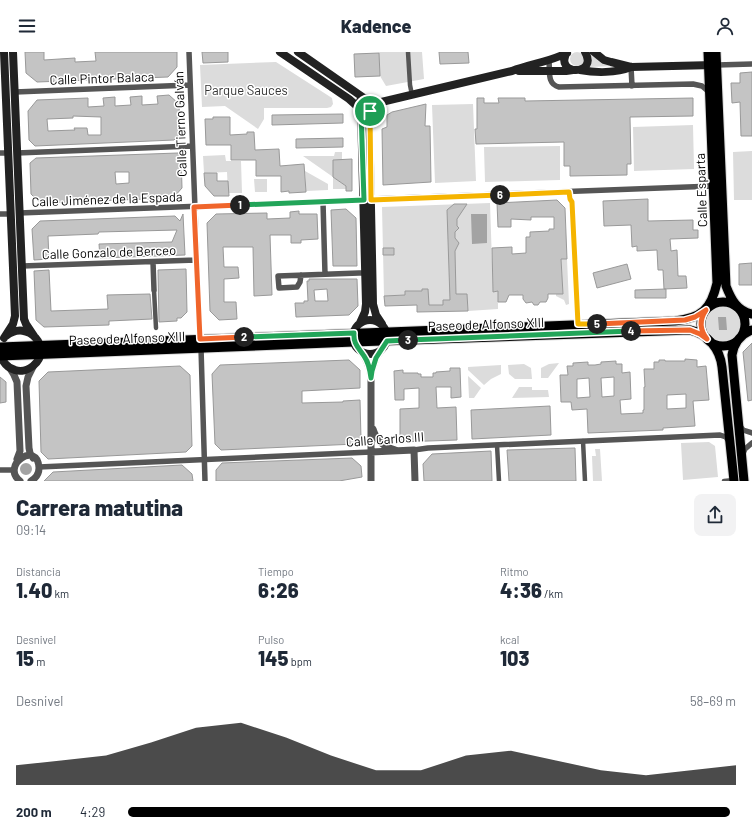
<!DOCTYPE html>
<html lang="es">
<meta charset="utf-8">
<style>
:root{--surface:#fff;--page:#f2f2f3;--text:#1f2937;--muted:#747a83;--accent:#000}
body{margin:0;font-family:Barlow,sans-serif;background:var(--page);color:var(--text);height:100vh;display:flex;flex-direction:column;font-size:15px;white-space:nowrap}
*{box-sizing:border-box;margin:0}
p{font-size:13px;color:var(--muted)}
.icon{flex:none;width:22px;height:22px;fill:none;stroke:currentColor;stroke-width:2;stroke-linecap:round;stroke-linejoin:round}
.map{position:relative;height:429px;overflow:hidden}
.sheet{display:flex;flex-direction:column;background:var(--surface);flex:1}
.sheet>*{flex:none}
.pin{position:absolute;display:grid;place-items:center;width:34px;height:34px;color:#fff;margin:-17px;border:2px solid #fff;border-radius:50%;box-shadow:0 1px 4px #0007}
.km{position:absolute;width:20px;height:20px;margin:-10px;border-radius:50%;background:#222;color:#fff;font-size:11px;line-height:20px;text-align:center}
.round{display:grid;place-items:center;flex:none;width:42px;height:42px;border-radius:8px;background:var(--page)}
.headline{display:flex;align-items:center;justify-content:space-between;height:68px;padding:0 16px}
h1{font-size:22px;font-weight:800;line-height:30px}
.metrics{display:grid;grid-template-columns:repeat(3,1fr);gap:6px;height:68px;padding:4px 16px}
.metrics div{display:grid;align-content:center}
.metrics b{font-size:20px;font-weight:800}
.metrics small{font-size:11px;font-weight:400}
.metrics p{font-size:11px}
.chart{height:112px;padding:8px 16px}
.chart p{display:flex;justify-content:space-between}
.chart svg{width:100%;height:72px;margin-top:4px;fill:var(--accent);opacity:.7}
ul{padding:0 16px;list-style:none;font-size:13px}
li{display:grid;grid-template-columns:64px 48px 1fr;align-items:center;height:30px}
li i{height:10px;border-radius:5px;background:var(--accent)}
header{display:flex;justify-content:space-between;align-items:center;height:52px;padding:0 16px;background:var(--surface);font-size:18px;font-weight:800}
.map>svg:first-child{display:block}
.green{fill:#dcdcdc}
.water{fill:#a3a3a3}
.building{fill:#c4c4c4;stroke:#999;fill-rule:evenodd}
.lines{fill:none;stroke-linecap:round;stroke-linejoin:round}
.primary-casing{stroke:#dbdbdb;stroke-width:11}
.pedestrian{stroke:#555;stroke-width:4.5}
.minor{stroke:#555;stroke-width:5.5}
.tertiary{stroke:#555;stroke-width:7}
.secondary{stroke:#222;stroke-width:8}
.primary{stroke:#000;stroke-width:9}
.split-1-casing{stroke:#fff;stroke-width:8}
.split-2-casing{stroke:#fff;stroke-width:8}
.split-3-casing{stroke:#fff;stroke-width:8}
.split-4-casing{stroke:#fff;stroke-width:8}
.split-5-casing{stroke:#fff;stroke-width:8}
.split-6-casing{stroke:#fff;stroke-width:8}
.split-7-casing{stroke:#fff;stroke-width:8}
.split-1{stroke:#22a559;stroke-width:5}
.split-2{stroke:#f0652b;stroke-width:5}
.split-3{stroke:#22a559;stroke-width:5}
.split-4{stroke:#22a559;stroke-width:5}
.split-5{stroke:#f0652b;stroke-width:5}
.split-6{stroke:#f5b400;stroke-width:5}
.split-7{stroke:#f5b400;stroke-width:5}
.labels{text-anchor:middle;stroke-width:3;stroke-linejoin:round;paint-order:stroke}
.street-label{font-size:13px;fill:#000;stroke:#fff}
.park-label{font-size:13px;fill:#333;stroke:#fff}
</style>
<header><svg class="icon" aria-label="menu" viewBox="0 0 24 24"><path d="M4 6h16M4 12h16M4 18h16"/></svg>Kadence<svg class="icon" aria-label="person" viewBox="0 0 24 24"><circle cx="12" cy="8" r="4"/><path d="M4 21q1-7 8-7t8 7"/></svg></header>
<div class="map">
<svg width="752" height="429" viewBox="0 0 752 429">
<rect width="100%" height="100%" fill="#fff"/>
<path class="green" d="M379,0H422L424,27L386,34L380,24Z
M589,0L596,6L613,14L589,15Z
M570 7a7 7 0 1 1 14 0a7 7 0 1 1-14 0Z
M276,10L332,46L333,52L331,55L327,56H264V67L258,77L225,54L202,55L200,13Z
M473,52L476,129L435,131L432,53Z
M693,73L694,117L634,119L633,75Z
M560,94V128L485,130L484,95Z
M752,99V148H734L733,100Z
M335,100H342V108H333V125L346,134V137H333V125L303,104H334Z
M225,103L226,109H241L242,141H228L227,120L204,121L203,104Z
M305,119L328,132V138L306,139Z
M254,127H267V140H255Z
M490,151L493,240L498,239V257L468,259L467,242H450V248H443V253L427,254L428,237H422V239H405V243L384,244L382,155Z
M561,207H567L569,252L566,253L564,248L556,244V242H563Z
M724,250C731,251 733,253 738,257C749,268 746,277 736,287C732,291 726,296 719,293C713,291 707,283 702,279C698,264 709,250 724,250Z
M559,311L548,326H541V316L549,312Z
M524,312L531,316L532,327H515L509,322L508,313Z
M501,313V322L491,327L484,333L468,318V315Z
M468,324L481,336L474,346H469Z
M519,335H532V338H548L549,345L512,346Z
M709,390L715,394L718,425L683,428L681,391Z
M595,397H600L602,429H593L592,404H596Z"/>
<path class="water" d="M471,162H487V191L472,192Z
M718,265H726L727,278H719Z
M20 417a6 6 0 1 1 12 0a6 6 0 1 1-12 0Z"/>
<path class="building" d="M25,0H44V8L75,6V10L96,9L95,0H177V15L168,25L37,30L26,21Z
M202,0H228V10L203,11Z
M439,0H468L469,11L440,12Z
M379,1L380,24L355,25L354,2Z
M752,20V84H741L740,50L732,51L731,31H740V21Z
M169,43L179,52L180,82L174,88L35,94L29,88L28,59L37,48L88,46V55L104,54L103,46L115,45V54L131,53L130,45L142,44V53L158,52L157,44ZM73,64L101,65V83H88L87,76H74L75,78L48,79L47,67L73,66Z
M477,46H484V51H499L498,46H525V49L693,46V64L630,65L631,112H627V123L570,124V114H564V90L476,92L475,77H477Z
M426,52L425,74H430L431,130L383,133L382,77L387,75V63L392,60Z
M343,62V71L272,73V63Z
M213,65H230V83L247,82V80H254L255,98L279,97L280,114L304,112L306,140L289,141V139L281,140V124H256V108H231V93H206L205,67H213Z
M343,86V95L296,96V87Z
M178,101L181,103L182,136L173,146L40,151L31,142L30,111L36,106ZM115,120H129V131L116,132Z
M352,107V139H346V134L333,125V108Z
M204,121H217V129H228L229,144H214L205,134Z
M648,147V169L693,168V178H698V186L670,187L671,199L677,198L678,224H686L687,236L664,237L663,218H658L657,198L637,199V194L632,195L631,173L604,174L603,149Z
M557,148L565,156L567,207H561L563,242H548V246L546,250H540L538,253H534L532,250L526,251L523,247V243H509L506,250H498V239L493,240L492,196L512,195V202L526,201V185H530V180L549,179V177H554V165H531V168L511,167V175H498L497,151Z
M454,152H467L457,167V174L459,176L455,180V186L459,191L455,199L456,242H467L468,259L417,260V253L385,254L384,244L405,243V239H422V237H428L429,253H443V248H450L447,158Z
M346,157L356,166L357,214H333L331,158Z
M299,159V162H317L318,187L301,188V191H291V183H270L272,243L254,244L253,195H223L224,215H238L239,226L224,227V250H236L237,267L219,268L210,259L207,171L216,162L267,161V167L290,166V160Z
M183,162L185,203L100,206L99,192L172,190L177,178L99,180L98,182L48,184L49,207L34,208L32,177L40,169L175,164L180,169Z
M383,196H394V203H383Z
M752,211V233H739V212Z
M627,212L631,227L597,236L593,221Z
M186,217L187,260L181,266H177V269L159,270L158,218Z
M49,218L51,259L108,257L107,243L150,242L152,267L109,269V273L44,275L36,268L34,219Z
M309,227H357L358,254L349,263L296,265L295,251H304V249H308L307,229H309ZM327,237L328,249H315L314,238Z
M666,237V246H635V238Z
M752,291V348L748,349L743,300Z
M685,307L697,308V315L706,314L709,348L693,349L695,374L663,376V378L588,381L587,357L572,358L571,350H561L560,323H568L567,314H573V311L588,310V313H595L601,312V310L616,309V312H622V321L630,320L631,347L620,348L621,362L643,361V358H644V335H645L644,317H654V310H659V308H665V309H685ZM614,325V344L602,345L601,326ZM589,326L590,345L577,346V327ZM686,342V356L667,357V343Z
M349,308L360,318V336L302,339V351L343,350V349L360,348L361,387L356,392L221,398L215,392L212,322L220,313Z
M180,314L190,323L192,394L186,400L48,407L41,400L39,329L48,320Z
M450,316H460L461,345L451,346V335H436L437,356L456,355L457,388L400,390V357L419,356V336L404,337V348H395L394,319L403,318V321H418V322H421V325H433V321H436V320L450,319Z
M0,325L6,330V350L0,351Z
M550,354L551,383L472,387L471,358Z
M575,396L576,429H509L507,398Z
M491,399L492,429H424L423,412L432,402Z
M352,406L361,414L362,425L339,429H216V418L222,411Z
M182,413L192,422L193,429H44L53,420Z"/>
<g class="lines">
<g class="primary-casing">
<path id="primary" d="M716,0L726,234C731,247 737,259 752,262
M701 272a22 22 0 1 1 44 0a22 22 0 1 1-44 0Z
M0,295L675,269C702,266 711,257 717,231L708,0
M0,304L354,290L690,278C708,282 720,297 722,315L734,429
M744,429L732,303C734,291 741,282 752,278"/>
</g>
<path class="pedestrian" d="M408,0L410,33L412,43
M569,140L570,147L572,150L578,272
M154,238L156,276
M583,389L585,429
M497,393L499,429
M724,429L734,428"/>
<path class="minor" d="M189,0L200,287
M549,9C550,20 547,32 559,35L693,32L702,34L709,40
M717,13L752,12
M631,15L632,34
M15,40L190,33
M0,101H8
M17,101L192,94
M371,147L714,134
M323,150L325,222
M19,161L364,148
M0,162H10
M153,210L154,238
M22,214L196,208
M301,223L300,230L297,235L279,236L278,224L359,221H365
M201,296L205,429
M739,373L743,378L752,381
M414,398L428,396L720,383L726,385L729,389
M742,403L745,397L752,391
M39,415L371,400
M0,418H12"/>
<path class="tertiary" d="M358,296C366,305 370,314 371,326V429
M9,315L14,323L17,330L20,399L17,407
M33,315L28,325L26,334L29,396L30,401L33,406
M371,322L376,306L383,296
M373,377C376,388 384,395 395,398
M371,400L414,398L415,429
M20,429C0,413 38,388 39,416C39,422 36,426 31,429"/>
<path class="secondary" d="M4,0L15,264L13,272L4,286
M13,0L24,267L26,272L34,284
M280,0L349,47L359,56
M298,0L364,46L370,47C376,55 369,63 361,59L358,53L361,47L364,46
M567,0C553,24 599,24 585,0
M594,0L604,8L611,10L631,15L714,13
M580,18C596,21 616,21 631,15
M519,19H566L573,18
M373,52L512,19C530,12 549,10 567,1
M369,59L373,252L376,263L382,272
M353 285a17 17 0 1 1 34 0a17 17 0 1 1-34 0Z
M360,271L365,260L366,252L361,59
M0,301C2,309 7,316 15,318C21,320 28,318 33,314C54,297 28,266 6,284"/>
<use href="#primary" class="primary"/>
</g>
<g class="lines">
<g class="split-1-casing">
<path id="split-1" d="M240,153L364,148L361,59L364,60L370,59"/>
</g>
<g class="split-2-casing">
<path id="split-2" d="M240,153L194,155L200,287L244,285"/>
</g>
<g class="split-3-casing">
<path id="split-3" d="M244,285L354,281C353,292 359,296 364,304C369,311 370,318 371,326L372,319L376,306L387,289L408,288"/>
</g>
<g class="split-4-casing">
<path id="split-4" d="M408,288L631,279"/>
</g>
<g class="split-5-casing">
<path id="split-5" d="M597,272L685,268L695,265L706,258C699,268 700,278 707,287L700,282L690,278L631,279"/>
</g>
<g class="split-6-casing">
<path id="split-6" d="M500,143L569,140L570,147L572,150L578,272H597"/>
</g>
<g class="split-7-casing">
<path id="split-7" d="M370,59L371,148L500,143"/>
</g>
<use href="#split-1" class="split-1"/>
<use href="#split-2" class="split-2"/>
<use href="#split-3" class="split-3"/>
<use href="#split-4" class="split-4"/>
<use href="#split-5" class="split-5"/>
<use href="#split-6" class="split-6"/>
<use href="#split-7" class="split-7"/>
</g>
<g class="labels">
<g class="street-label">
<text transform="translate(102 26) rotate(-2)" y="5">Calle Pintor Balaca</text>
<text transform="translate(180 72) rotate(-92)" y="5">Calle Tierno Galván</text>
<text transform="translate(701 138) rotate(-92)" y="5">Calle Esparta</text>
<text transform="translate(107 147) rotate(-2)" y="5">Calle Jiménez de la Espada</text>
<text transform="translate(109 200) rotate(-2)" y="5">Calle Gonzalo de Berceo</text>
<text transform="translate(486 272) rotate(-2)" y="5">Paseo de Alfonso XIII</text>
<text transform="translate(127 286) rotate(-2)" y="5">Paseo de Alfonso XIII</text>
<text transform="translate(385 387) rotate(-4)" y="5">Calle Carlos III</text>
</g>
<g class="park-label">
<text x="246" y="43">Parque Sauces</text>
</g>
</g>
</svg>
<div class="pin" style="left:370px;top:59px;background:#1e9e55"><svg class="icon" aria-label="arrive" viewBox="0 0 24 24"><path d="M6 21V4h12l-3 4 3 4H6"/></svg></div>
<b class="km" style="left:240px;top:153px">1</b>
<b class="km" style="left:244px;top:285px">2</b>
<b class="km" style="left:408px;top:288px">3</b>
<b class="km" style="left:631px;top:279px">4</b>
<b class="km" style="left:597px;top:272px">5</b>
<b class="km" style="left:500px;top:143px">6</b>
</div>
<section class="sheet">
<div class="headline"><div><h1>Carrera matutina</h1><p>09:14</p></div><a class="round"><svg class="icon" aria-label="share" viewBox="0 0 24 24"><path d="M12 15V3M7 8l5-5 5 5M5 13v7h14v-7"/></svg></a></div>
<div class="metrics">
<div><p>Distancia</p><b>1.40<small> km</small></b></div>
<div><p>Tiempo</p><b>6:26</b></div>
<div><p>Ritmo</p><b>4:36<small> /km</small></b></div>
</div>
<div class="metrics">
<div><p>Desnivel</p><b>15<small> m</small></b></div>
<div><p>Pulso</p><b>145<small> bpm</small></b></div>
<div><p>kcal</p><b>103</b></div>
</div>
<div class="chart"><p><span>Desnivel</span>58–69 m</p>
<svg viewBox="0 0 160 44" preserveAspectRatio="none"><path d="M0 44V32L10 29L20 26L30 18L40 9L50 6L60 15L70 26L80 35L90 35L100 26L110 23L120 29L130 35L140 38L150 35L160 32V44z"/></svg>
</div>
<ul>
<li><b>200 m</b>4:29<i style="width:99%"></i></li>
</ul>
</section>
